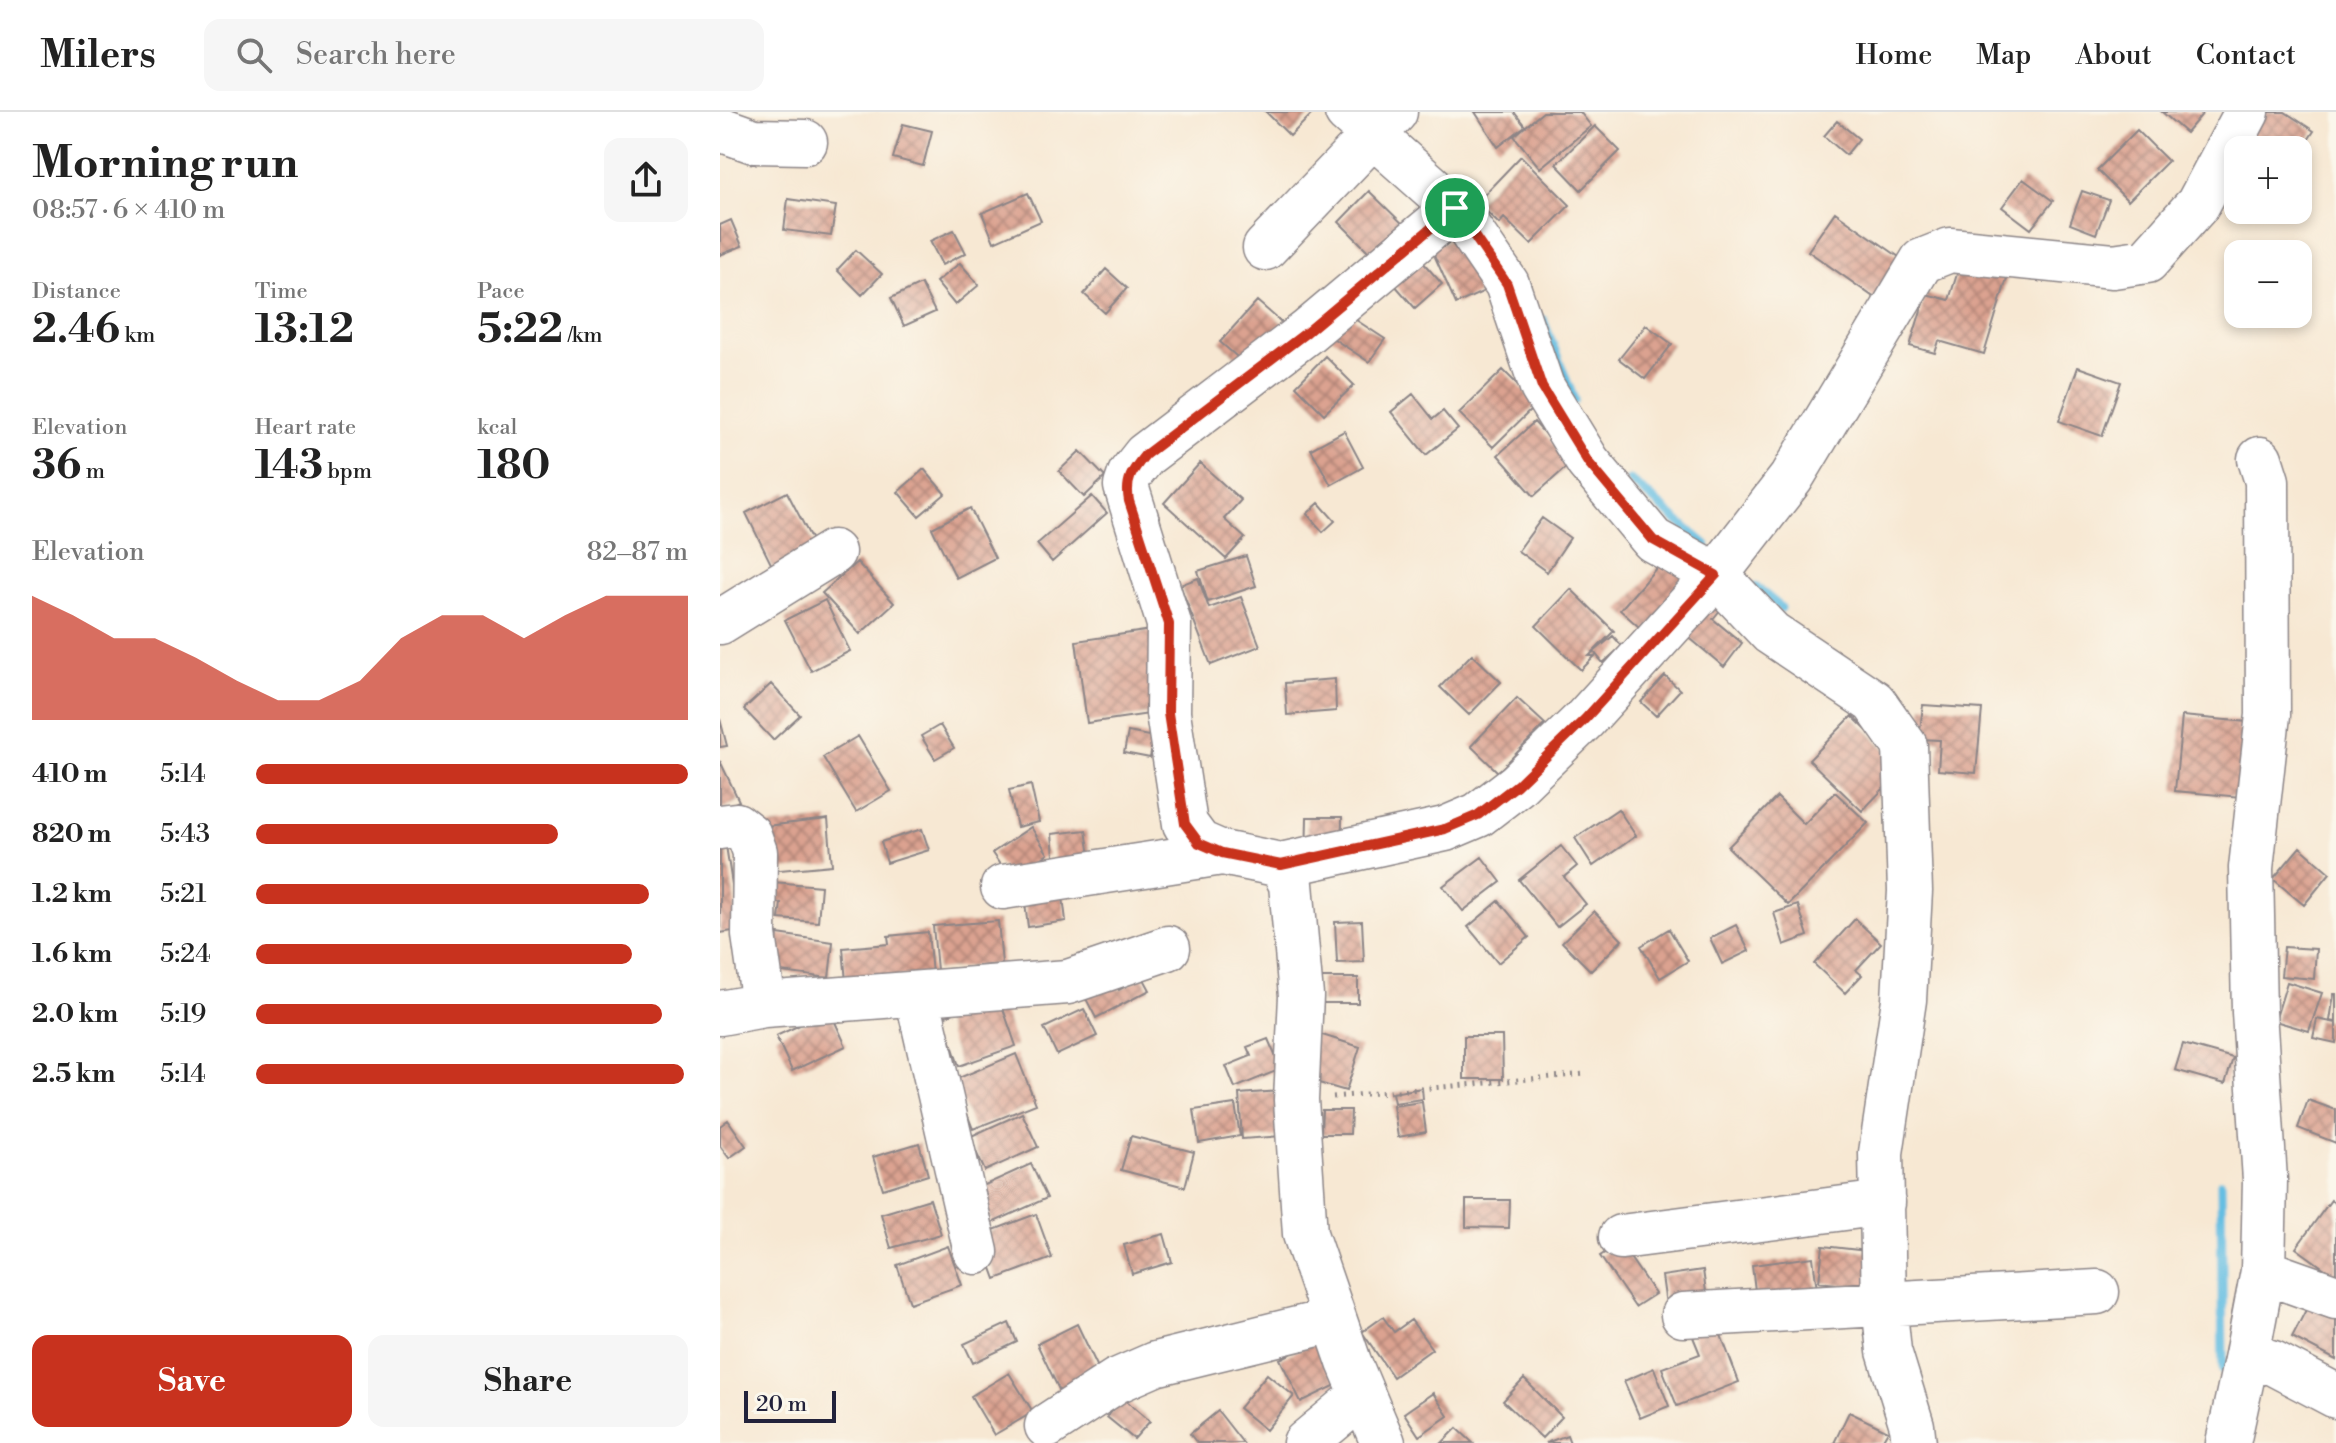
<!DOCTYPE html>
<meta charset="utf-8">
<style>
:root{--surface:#fff;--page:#f6f6f6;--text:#222;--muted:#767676;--line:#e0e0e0;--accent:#c8321e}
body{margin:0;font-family:"Libre Bodoni",serif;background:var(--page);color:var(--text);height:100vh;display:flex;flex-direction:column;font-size:30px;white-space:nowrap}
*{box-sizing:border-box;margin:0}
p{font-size:26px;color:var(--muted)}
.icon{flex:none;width:44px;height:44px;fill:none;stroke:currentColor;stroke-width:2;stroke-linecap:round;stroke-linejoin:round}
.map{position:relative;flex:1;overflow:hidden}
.side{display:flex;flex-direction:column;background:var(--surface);width:720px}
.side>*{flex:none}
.tools{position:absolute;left:1504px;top:24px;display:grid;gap:16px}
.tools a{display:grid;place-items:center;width:88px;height:88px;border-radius:16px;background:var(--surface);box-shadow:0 4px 12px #0003;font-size:40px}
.scale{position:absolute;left:24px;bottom:20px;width:92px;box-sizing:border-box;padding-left:8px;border:4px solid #22223b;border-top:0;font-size:22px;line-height:28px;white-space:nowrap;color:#22223b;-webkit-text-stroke:6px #fbf7ec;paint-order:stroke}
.pin{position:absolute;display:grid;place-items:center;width:68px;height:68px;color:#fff;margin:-34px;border:4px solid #fff;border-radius:50%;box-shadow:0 2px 8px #0007}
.round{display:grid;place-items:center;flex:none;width:84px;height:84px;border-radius:16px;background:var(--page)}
.headline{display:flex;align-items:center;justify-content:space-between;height:136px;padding:0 32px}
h1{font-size:44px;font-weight:800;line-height:60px}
.metrics{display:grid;grid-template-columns:repeat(3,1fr);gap:12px;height:136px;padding:8px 32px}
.metrics div{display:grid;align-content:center}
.metrics b{font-size:40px;font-weight:800}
.metrics small{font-size:22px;font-weight:400}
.metrics p{font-size:22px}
.chart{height:224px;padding:16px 32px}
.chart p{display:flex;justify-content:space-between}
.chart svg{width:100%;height:144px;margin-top:8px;fill:var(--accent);opacity:.7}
.primary-button{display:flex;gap:16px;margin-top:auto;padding:16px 32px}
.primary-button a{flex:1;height:92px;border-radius:16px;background:var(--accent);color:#fff;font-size:32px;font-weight:800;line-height:92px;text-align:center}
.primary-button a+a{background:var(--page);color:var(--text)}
ul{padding:0 32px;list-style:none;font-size:26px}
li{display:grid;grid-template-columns:128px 96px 1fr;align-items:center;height:60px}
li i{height:20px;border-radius:10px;background:var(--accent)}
header{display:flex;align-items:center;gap:48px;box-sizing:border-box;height:112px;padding:0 40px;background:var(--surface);border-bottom:2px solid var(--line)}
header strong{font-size:38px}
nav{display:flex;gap:44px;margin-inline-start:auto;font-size:28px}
.search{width:560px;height:72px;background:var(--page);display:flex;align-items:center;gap:20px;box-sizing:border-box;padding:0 28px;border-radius:16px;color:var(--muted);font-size:30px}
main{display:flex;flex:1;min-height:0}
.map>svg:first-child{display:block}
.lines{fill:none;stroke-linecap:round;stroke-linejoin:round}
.stream{stroke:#65bee2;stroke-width:9}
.building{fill:url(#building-cross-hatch)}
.minor-casing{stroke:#8c8587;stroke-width:47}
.path{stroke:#8c8587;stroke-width:5;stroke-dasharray:2 6;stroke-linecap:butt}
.minor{stroke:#fff;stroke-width:44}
.route-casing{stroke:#fff;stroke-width:16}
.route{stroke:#c8321e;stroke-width:10}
</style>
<header>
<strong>Milers</strong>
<div class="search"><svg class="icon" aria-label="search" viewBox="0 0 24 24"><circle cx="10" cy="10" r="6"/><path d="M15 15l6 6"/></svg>Search here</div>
<nav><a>Home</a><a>Map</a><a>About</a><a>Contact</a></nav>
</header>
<main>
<section class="side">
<div class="headline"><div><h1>Morning run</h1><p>08:57 · 6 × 410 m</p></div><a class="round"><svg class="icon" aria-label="share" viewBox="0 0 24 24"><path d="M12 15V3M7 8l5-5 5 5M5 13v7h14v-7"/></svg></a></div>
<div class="metrics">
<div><p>Distance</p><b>2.46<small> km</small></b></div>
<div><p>Time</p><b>13:12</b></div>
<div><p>Pace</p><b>5:22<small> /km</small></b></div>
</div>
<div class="metrics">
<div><p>Elevation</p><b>36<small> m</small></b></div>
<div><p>Heart rate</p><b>143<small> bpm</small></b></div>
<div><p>kcal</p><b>180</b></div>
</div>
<div class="chart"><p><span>Elevation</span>82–87 m</p>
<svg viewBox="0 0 160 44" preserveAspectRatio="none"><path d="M0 44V6L10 12L20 19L30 19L40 25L50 32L60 38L70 38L80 32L90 19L100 12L110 12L120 19L130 12L140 6L150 6L160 6V44z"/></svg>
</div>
<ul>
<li><b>410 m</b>5:14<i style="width:100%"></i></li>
<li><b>820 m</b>5:43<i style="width:70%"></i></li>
<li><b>1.2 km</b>5:21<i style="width:91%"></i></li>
<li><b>1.6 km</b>5:24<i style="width:87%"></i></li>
<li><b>2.0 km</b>5:19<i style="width:94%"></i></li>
<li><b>2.5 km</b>5:14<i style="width:99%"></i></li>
</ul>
<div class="primary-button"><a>Save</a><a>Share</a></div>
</section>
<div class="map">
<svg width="1616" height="1331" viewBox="0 0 1616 1331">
<defs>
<pattern id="building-cross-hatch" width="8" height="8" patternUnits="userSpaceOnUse" patternTransform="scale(2)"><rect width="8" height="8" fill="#dba290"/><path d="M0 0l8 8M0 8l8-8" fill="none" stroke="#b18477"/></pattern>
</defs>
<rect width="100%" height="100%" fill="#fbf7ec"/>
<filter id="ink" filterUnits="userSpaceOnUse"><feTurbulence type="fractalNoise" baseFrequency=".0125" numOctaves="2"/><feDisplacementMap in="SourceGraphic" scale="16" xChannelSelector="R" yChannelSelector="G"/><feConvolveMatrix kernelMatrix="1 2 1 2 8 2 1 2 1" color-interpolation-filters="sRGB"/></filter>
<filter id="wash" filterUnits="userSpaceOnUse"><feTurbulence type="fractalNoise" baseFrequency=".006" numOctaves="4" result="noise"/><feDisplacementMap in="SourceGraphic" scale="32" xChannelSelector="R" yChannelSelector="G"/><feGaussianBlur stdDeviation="1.8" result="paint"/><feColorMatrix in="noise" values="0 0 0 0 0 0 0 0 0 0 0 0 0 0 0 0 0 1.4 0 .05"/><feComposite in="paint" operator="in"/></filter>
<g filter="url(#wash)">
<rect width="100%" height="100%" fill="#f7e8d3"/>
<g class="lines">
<path class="stream" d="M823,208L854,288
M910,368L986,433
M1036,475L1061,496
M1501,1071L1503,1259"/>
</g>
<g id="blocks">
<path class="building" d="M546,0H594L570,24Z
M755,0H794L805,14L778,35Z
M823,0H860L871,14L820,56L794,24Z
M1442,0H1484L1466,21Z
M1547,0H1565L1594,19L1578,43V38H1540L1527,29Z
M1117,9L1139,27L1126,43L1104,24Z
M183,12L212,19L203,54L173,46Z
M875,14L900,39L861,78L836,52Z
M1417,18L1448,49L1408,89L1377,58Z
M801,44L850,93L811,132L784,106L779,112L757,90Z
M1303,67L1333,89L1311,117L1282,95Z
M649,79L689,118L658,149L619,110Z
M1362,79L1389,88L1376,122L1350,112Z
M308,81L321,109L274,130L262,101Z
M68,87L116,94L111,124L64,118Z
M1115,100L1189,152L1162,191L1088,139Z
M11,108L22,134L0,143V113Z
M234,118L246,141L222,153L210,129Z
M741,122L767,178L736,192L711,136Z
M136,138L162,162L142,183L117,158Z
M701,148L722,172L695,196L674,172Z
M1241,149L1288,163L1264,242L1219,229L1215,241L1190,234L1206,182L1229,188Z
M240,151L259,173L235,193L216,170Z
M386,157L407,176L385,201L364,182Z
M201,172L215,200L184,214L171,186Z
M537,189L567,215L531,257L500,230Z
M627,202L665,227L649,250L611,225Z
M926,213L952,232L925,267L899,247Z
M605,244L634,273L604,302L576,274Z
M1358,255L1401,270L1382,324L1339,309Z
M783,258L817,292L773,335L739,301Z
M693,282L713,307L723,299L738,317L706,343L671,300Z
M814,310L851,351L814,384L778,343Z
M624,319L643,355L611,373L591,337Z
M360,339L385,365L364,385L339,359Z
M480,351L521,388L504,407L525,426L506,447L444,391Z
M204,357L225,382L199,404L178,380Z
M67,380L97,438L55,460L26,401Z
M372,384L387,401L332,450L317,432Z
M599,391L615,409L603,420L587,402Z
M250,396L275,446L236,466L212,416Z
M822,406L850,426L827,460L798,439Z
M526,444L536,474L488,490L478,459Z
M944,447L972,472L928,523L900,498Z
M137,450L174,491L140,522L102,481Z
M478,466L489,496L521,485L540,534L491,553L460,473Z
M851,477L894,519L869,544H875L861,558L816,514Z
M105,488L130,539L91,559L65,508Z
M1008,488L993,507L1022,531L1004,555L959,517Z
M439,517L450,599L367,611L356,529Z
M893,524L902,534L883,551L874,540Z
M752,542L781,570L749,603L720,575Z
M945,564L960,578L936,604L921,590Z
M615,567L616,599L567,603L565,571Z
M51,572L80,603L53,628L24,597Z
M797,586L825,612L778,660L751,634Z
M1203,593L1262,597L1256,661L1218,658L1220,628L1199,627Z
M1132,604L1181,652L1171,669L1142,699L1089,648Z
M1462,604L1528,610L1521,685L1455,679Z
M0,607L7,634L0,635Z
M220,613L234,636L215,647L201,624Z
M408,620L434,625L430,646L404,641Z
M138,624L171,679L136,700L103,645Z
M0,649L19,689L0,698Z
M311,673L319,710L297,715L289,678Z
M1115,680L1148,711L1068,793L1008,735L1057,685L1084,712Z
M898,697L916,724L873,754L855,726Z
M587,705H622L621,750L586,749Z
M108,707L112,753L50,759L46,714Z
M311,715L328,742L290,767L272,741Z
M202,717L209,738L167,751L161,730Z
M366,718L371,750L335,754L332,722Z
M5,727L19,818L0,821V728Z
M841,734L857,754L844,765L866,792L837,815L799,768Z
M1580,735L1610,761L1584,793L1553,767Z
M762,745L781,770L743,799L723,774Z
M40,769L101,774L98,810L59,807L61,791L39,790Z
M342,777L346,809L308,815L304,782Z
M779,789L809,825L778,851L748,815Z
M1078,793L1088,824L1064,833L1054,801Z
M874,799L902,828L871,859L842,830Z
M1135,807L1161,831L1136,858L1142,863L1125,881L1094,852Z
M278,809L282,852L217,858L213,814Z
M642,809L644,850L617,851L615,810Z
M1016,813L1029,839L1002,852L990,826Z
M949,817L968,849L940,866L921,834Z
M208,820L212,862L126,870L123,836L169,832L168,824Z
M58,822L113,830L109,866L53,859Z
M1564,835L1596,837L1594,867L1561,864Z
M392,864L399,878L423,865L430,878L376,906L362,879Z
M601,866H638V891H601Z
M1567,870L1602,881L1589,919L1555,909Z
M1614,882H1616V910L1610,909Z
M279,885L296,934L239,954L223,905Z
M364,897L377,924L337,943L324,916Z
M110,899L126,934L72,959L56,924Z
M1597,907L1616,911V931L1593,926Z
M596,921L640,935L626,979L582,966Z
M744,924H782L783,967H744Z
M548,927L561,957L515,976L506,954L531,944L527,935Z
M1463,932L1513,946L1505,972L1455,958Z
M296,942L316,992L253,1017L234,968Z
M702,976L703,987L674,991L672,981Z
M561,979L563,1024L522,1027L519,982Z
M1588,988L1616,998V1031L1578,1016Z
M702,990L706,1020L678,1025L673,994Z
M515,992L520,1024L479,1031L474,998Z
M602,998H631L630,1022H601Z
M302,1001L318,1035L265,1059L249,1025Z
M8,1008L26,1034L9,1046L0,1034V1014Z
M411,1024L474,1040L465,1075L401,1058Z
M199,1031L208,1063L163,1077L153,1045Z
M311,1052L327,1086L272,1111L256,1077Z
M210,1087L221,1122L171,1136L161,1102Z
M746,1088H790L789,1116L746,1115Z
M1611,1088L1616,1092V1165L1576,1136Z
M316,1102L332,1146L276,1167L260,1123Z
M444,1122L452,1150L412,1162L404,1133Z
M900,1131L935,1182L915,1195L880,1144Z
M228,1134L242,1173L190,1191L177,1153Z
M1103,1134L1156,1140L1151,1176L1099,1170Z
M1093,1145L1097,1178L1036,1187L1032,1153Z
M983,1158L988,1194L947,1200L942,1164Z
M1593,1184L1616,1196V1248L1572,1225Z
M663,1205L674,1220L691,1208L712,1237L673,1265L642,1220Z
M996,1210L1019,1270L957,1294L942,1256L980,1242L971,1220Z
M289,1211L297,1230L253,1251L244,1232Z
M357,1212L382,1264L342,1284L317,1232Z
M612,1221L633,1265L581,1290L560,1247Z
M934,1256L949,1294L920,1306L904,1269Z
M289,1261L313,1300L274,1323L251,1284Z
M547,1262L574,1284L546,1318L519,1296Z
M804,1267L842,1305L822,1326L783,1289Z
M713,1281L728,1304L699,1324L684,1301Z
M403,1286L430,1309L414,1327L387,1305Z
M498,1299L523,1331H477L470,1322Z
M1129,1300L1168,1319L1161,1331H1114Z
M737,1316L753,1331H722Z
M847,1323L850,1331H826Z"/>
</g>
</g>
<g filter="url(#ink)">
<use href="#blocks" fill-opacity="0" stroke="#8c8587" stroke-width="2"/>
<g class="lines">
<g class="minor-casing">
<path id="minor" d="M627,0L735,96L787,172L822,275L868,350L933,428L996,463L1051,521L1154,590L1185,634L1190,779L1184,888L1161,1041L1164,1191L1169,1239L1192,1314L1194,1331
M0,17L34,29L85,30
M545,136L675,0
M0,510L113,440
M0,715L16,713L29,723L35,740L34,823L44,893
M561,753L725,717L758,703L797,673L865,607L996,463L1072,365L1202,149L1230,138L1393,154L1427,149L1478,92L1527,0
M283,775L502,741
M197,883L256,1140
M0,901L44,893L348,870L448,836
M901,1125L1163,1091
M1543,1159L1616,1185
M963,1203L1377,1180
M1527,1243L1543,1159L1545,1068L1534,900L1531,756L1548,603L1547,369L1540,347
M327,1314L396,1269L435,1252L614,1208
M585,1331L643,1283
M663,1331L629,1250L585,1122L576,988L581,884L571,772L561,753L502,741L479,731L465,712L448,601L449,512L406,374L410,362L425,343L587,220L735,96
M1508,1331L1527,1243L1553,1251L1616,1284"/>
</g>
<path class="path" d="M613,985L865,962"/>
<use href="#minor" class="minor"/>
</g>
</g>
<g class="lines" filter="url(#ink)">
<g class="route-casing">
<path id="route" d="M735,96L787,172L822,275L868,350L933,428L996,463L865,607L797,673L758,703L725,717L561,753L502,741L479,731L465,712L448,601L449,512L409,389C405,368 412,359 425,343L587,220Z"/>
</g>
<use href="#route" class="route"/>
</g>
</svg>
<div class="tools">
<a>+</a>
<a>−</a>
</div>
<div class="scale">20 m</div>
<div class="pin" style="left:735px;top:96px;background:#1e9e55"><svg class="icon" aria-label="arrive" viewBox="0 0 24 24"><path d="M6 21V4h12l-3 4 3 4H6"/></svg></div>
</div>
</main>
